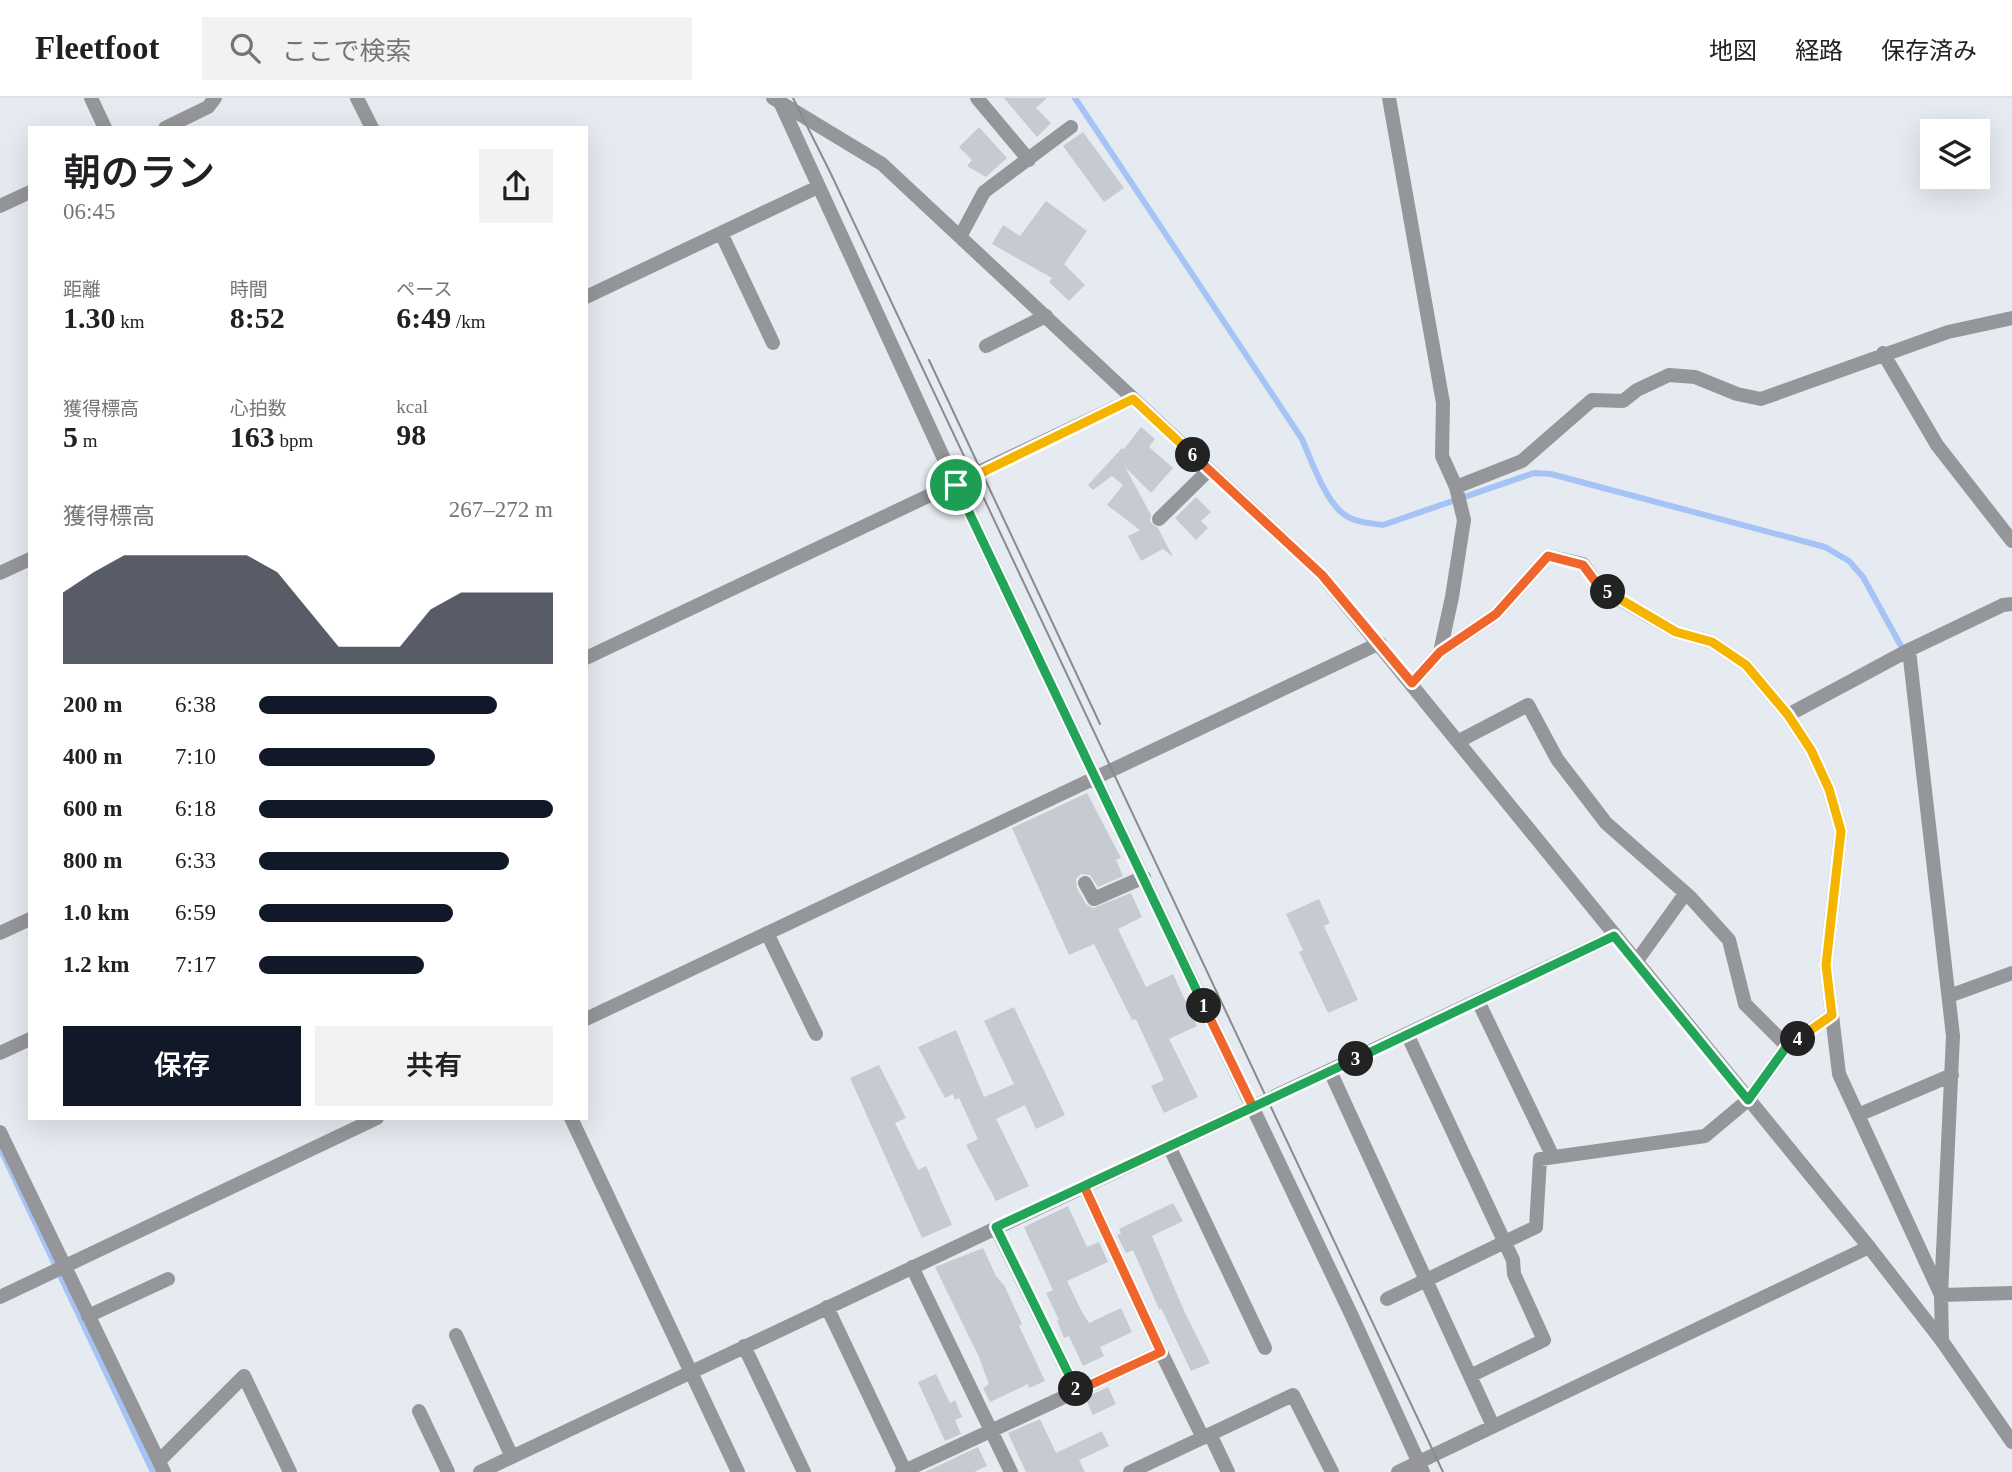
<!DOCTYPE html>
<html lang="ja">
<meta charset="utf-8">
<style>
:root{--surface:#fff;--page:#f2f2f2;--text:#202124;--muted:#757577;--line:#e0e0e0;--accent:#111827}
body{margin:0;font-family:"Times New Roman","Noto Sans JP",serif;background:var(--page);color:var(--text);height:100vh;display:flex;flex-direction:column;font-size:26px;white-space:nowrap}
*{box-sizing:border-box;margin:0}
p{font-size:23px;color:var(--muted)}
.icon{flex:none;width:38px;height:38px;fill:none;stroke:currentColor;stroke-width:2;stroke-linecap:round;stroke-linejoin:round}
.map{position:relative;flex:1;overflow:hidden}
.details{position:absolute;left:28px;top:28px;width:560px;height:994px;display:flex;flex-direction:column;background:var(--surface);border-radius:0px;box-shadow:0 7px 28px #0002}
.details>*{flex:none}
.controls{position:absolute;left:1920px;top:21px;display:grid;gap:14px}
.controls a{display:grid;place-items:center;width:70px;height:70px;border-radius:0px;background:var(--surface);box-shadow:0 7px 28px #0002;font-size:35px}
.pin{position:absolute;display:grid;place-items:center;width:60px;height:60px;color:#fff;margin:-30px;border:4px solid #fff;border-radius:50%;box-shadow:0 2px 7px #0007}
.km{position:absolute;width:35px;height:35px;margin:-18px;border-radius:50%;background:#222;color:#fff;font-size:19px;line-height:35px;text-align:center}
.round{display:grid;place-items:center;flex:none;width:74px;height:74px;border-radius:0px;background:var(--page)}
.summary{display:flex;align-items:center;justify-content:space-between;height:119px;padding:0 35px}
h1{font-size:38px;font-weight:600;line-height:52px}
.metrics{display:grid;grid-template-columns:repeat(3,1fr);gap:10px;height:119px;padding:7px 35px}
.metrics div{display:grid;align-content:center}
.metrics b{font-size:30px;font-weight:600}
.metrics small{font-size:19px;font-weight:400}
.metrics p{font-size:19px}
.chart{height:196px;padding:14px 35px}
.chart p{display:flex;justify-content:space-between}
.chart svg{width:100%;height:126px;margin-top:7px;fill:var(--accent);opacity:.7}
.primary-button{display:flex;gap:14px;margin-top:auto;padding:14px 35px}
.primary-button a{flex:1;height:80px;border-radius:0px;background:var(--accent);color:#fff;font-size:28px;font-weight:600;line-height:80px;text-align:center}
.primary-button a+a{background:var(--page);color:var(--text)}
ul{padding:0 35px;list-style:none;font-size:23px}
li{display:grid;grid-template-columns:112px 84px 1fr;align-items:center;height:52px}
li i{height:18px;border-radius:9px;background:var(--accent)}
header{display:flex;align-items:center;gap:42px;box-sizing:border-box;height:98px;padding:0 35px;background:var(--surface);border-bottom:2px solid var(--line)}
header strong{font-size:33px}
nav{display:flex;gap:38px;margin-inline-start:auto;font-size:24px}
.search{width:490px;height:63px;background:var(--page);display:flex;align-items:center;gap:18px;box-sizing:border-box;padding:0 24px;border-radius:0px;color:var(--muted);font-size:26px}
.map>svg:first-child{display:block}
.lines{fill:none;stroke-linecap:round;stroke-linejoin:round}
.stream{stroke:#a5c4f5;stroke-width:6}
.building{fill:#c6cbd1}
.minor{stroke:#949699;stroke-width:14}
.tertiary{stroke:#949699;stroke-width:14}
.tram{stroke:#888b90;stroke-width:2}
.split-1-casing{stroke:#fff;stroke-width:14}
.split-2-casing{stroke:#fff;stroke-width:14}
.split-3-casing{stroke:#fff;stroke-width:14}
.split-4-casing{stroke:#fff;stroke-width:14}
.split-5-casing{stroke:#fff;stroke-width:14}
.split-6-casing{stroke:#fff;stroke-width:14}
.split-7-casing{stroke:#fff;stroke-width:14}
.split-1{stroke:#22a559;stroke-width:9}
.split-2{stroke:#f0652b;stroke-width:9}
.split-3{stroke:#22a559;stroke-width:9}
.split-4{stroke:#22a559;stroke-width:9}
.split-5{stroke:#f5b400;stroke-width:9}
.split-6{stroke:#f0652b;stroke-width:9}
.split-7{stroke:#f5b400;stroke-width:9}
</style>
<header>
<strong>Fleetfoot</strong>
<div class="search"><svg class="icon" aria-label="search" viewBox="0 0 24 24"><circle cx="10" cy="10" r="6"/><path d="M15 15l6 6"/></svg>ここで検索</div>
<nav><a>地図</a><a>経路</a><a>保存済み</a></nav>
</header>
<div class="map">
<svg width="2012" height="1374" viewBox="0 0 2012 1374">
<rect width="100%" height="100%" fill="#e6eaf1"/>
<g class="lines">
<path class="stream" d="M1075,0L1302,341C1311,362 1324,399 1341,414C1352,424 1368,425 1383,427L1534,375L1551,376L1825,449L1849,463L1863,479L1901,548
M0,1050L153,1374"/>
</g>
<path class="building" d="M1004,0H1047L1036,10L1051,25L1037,39Z
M979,29L1007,60L986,79L967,68L972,62L959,49Z
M1083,34L1124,90L1104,104L1063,48Z
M1046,103L1087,133L1064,166L1085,187L1069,203L1049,184L1052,180L992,146L1003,127L1020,138Z
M1141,329L1155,341L1149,349L1173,370L1151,395L1125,369L1151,417L1150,424L1158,430L1173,459L1163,451L1141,463L1128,438L1140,432L1107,407L1123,387L1112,378L1093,392L1088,387L1122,350L1124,351Z
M1196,399L1211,414L1201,423L1208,430L1196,442L1175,420Z
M1087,695L1121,760L1116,762L1123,778L1098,789L1090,777L1081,776L1076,781L1077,790L1086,806L1093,810L1131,795L1142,819L1118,831L1146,889L1173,876L1197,928L1169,941L1198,999L1164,1015L1151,988L1164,982L1136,921L1132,922L1094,846L1069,857L1012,730Z
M1319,801L1330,825L1324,828L1358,902L1328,915L1299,854L1303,852L1286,816Z
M1014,909L1065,1017L1036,1031L1025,1007L996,1021L1029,1088L996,1103L966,1047L978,1041L959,1000L955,1002L953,996L945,1000L918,949L956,932L984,999L1014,986L984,923Z
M879,967L906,1020L895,1025L918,1072L926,1068L952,1127L922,1140L850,980Z
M1173,1105L1183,1123L1152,1138L1185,1215L1210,1265L1191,1273L1161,1210L1159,1211L1133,1152L1126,1155L1117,1137L1121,1135L1119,1131Z
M1068,1108L1087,1149L1099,1144L1108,1164L1067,1183L1081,1212L1089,1225L1121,1210L1132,1234L1100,1249L1104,1258L1083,1268L1069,1238L1064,1240L1057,1223L1059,1222L1046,1195L1053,1192L1024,1129Z
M983,1150L996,1178L1004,1187L1022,1226L1019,1228L1045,1283L1029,1290L1028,1286L990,1304L983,1290L989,1286L978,1257L935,1169Z
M936,1276L950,1305L955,1302L962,1319L955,1322L961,1336L945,1343L918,1284Z
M1108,1289L1116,1306L1093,1317L1085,1300Z
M1040,1321L1056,1355L1102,1333L1109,1348L1079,1362L1085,1374H1026L1008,1335Z
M978,1349L987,1368L974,1374H925Z"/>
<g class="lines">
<path class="minor" d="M91,0L105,30
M357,0L372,30
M977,0L1029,62
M1389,0L1443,305L1442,358L1456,389L1464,422L1452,499L1440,554
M780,4L956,387L1351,1216L1423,1374
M165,30L208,9L215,0
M0,108L30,94
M721,135L773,245
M961,137L984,94L1071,29
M586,199L818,89
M986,248L1046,218
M1883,255L1937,347L2012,443
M1456,389L1522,363L1592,302L1623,303L1637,292L1669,277L1695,279L1737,296L1761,301L1948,234L2012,220
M1159,421L1209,372
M0,475L30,461
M1909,552L2003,507L2012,506
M586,560L1133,301
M1412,585L1440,554L1496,516L1548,458L1583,466L1600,490L1676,534L1712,544L1746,567L1788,617L1811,652L1829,691L1841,733L1826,867L1839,976L1941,1197
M1788,617L1909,552L1953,938L1941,1197L1942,1243
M1459,643L1528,607L1557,661L1606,725L1690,799L1729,842L1745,906L1787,948
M1085,785L1094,801L1144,779
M0,835L30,821
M767,835L816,936
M1636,864L1685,796
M1949,898L2012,875
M1478,903L1553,1059
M586,921L1380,545
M1407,936L1513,1162L1514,1176L1544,1242L1470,1278
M0,955L30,941
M1330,973L1493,1328
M1858,1017L1952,977
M571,1020L738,1374
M0,1034L164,1374
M1169,1048L1265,1250
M996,1130L1077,1293
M912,1169L1011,1374
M1941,1197L2012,1195
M0,1199L377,1020
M1387,1201L1536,1129L1540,1061L1705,1038L1748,1002L1787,948L1832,917
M827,1209L905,1373
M88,1218L168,1181
M456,1237L512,1359
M744,1248L804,1374
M1161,1254L1203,1340
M419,1313L448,1374
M1210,1336L1228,1374
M159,1363L244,1278L290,1374
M480,1374L1614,838
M902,1374L1161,1254L1084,1088
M1130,1374L1293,1297L1332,1374
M1398,1374L1869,1149"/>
<path class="tertiary" d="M773,0L882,66L1322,477L1869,1149L1942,1243L2012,1344"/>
<path class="tram" d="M793,0L831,76L1443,1374
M929,262L1100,626"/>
</g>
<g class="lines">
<g class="split-1-casing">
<path id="split-1" d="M956,387L1204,908"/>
</g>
<g class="split-2-casing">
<path id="split-2" d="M1076,1291L1077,1293L1161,1254L1084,1088L1253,1009L1204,908"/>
</g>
<g class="split-3-casing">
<path id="split-3" d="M1076,1291L996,1129L1356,961"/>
</g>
<g class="split-4-casing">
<path id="split-4" d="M1356,961L1614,838L1748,1002L1787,948L1798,941"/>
</g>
<g class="split-5-casing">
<path id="split-5" d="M1608,494L1676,534L1712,544L1746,567L1788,617L1811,652L1829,691L1841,733L1826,867L1832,917L1798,941"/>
</g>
<g class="split-6-casing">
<path id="split-6" d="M1193,357L1322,477L1412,585L1440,554L1496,516L1548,458L1583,467L1600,490L1608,494"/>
</g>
<g class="split-7-casing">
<path id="split-7" d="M956,387L1133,301L1193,357"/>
</g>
<use href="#split-1" class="split-1"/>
<use href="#split-2" class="split-2"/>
<use href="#split-3" class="split-3"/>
<use href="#split-4" class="split-4"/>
<use href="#split-5" class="split-5"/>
<use href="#split-6" class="split-6"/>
<use href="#split-7" class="split-7"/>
</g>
</svg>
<div class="controls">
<a><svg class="icon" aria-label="layers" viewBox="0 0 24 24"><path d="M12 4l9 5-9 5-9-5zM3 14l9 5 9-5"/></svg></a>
</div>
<div class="pin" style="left:956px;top:387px;background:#1e9e55"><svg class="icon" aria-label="arrive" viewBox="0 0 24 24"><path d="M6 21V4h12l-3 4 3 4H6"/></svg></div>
<b class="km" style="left:1204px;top:908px">1</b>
<b class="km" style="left:1076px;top:1291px">2</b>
<b class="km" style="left:1356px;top:961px">3</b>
<b class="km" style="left:1798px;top:941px">4</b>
<b class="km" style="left:1608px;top:494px">5</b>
<b class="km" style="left:1193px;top:357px">6</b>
<section class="details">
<div class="summary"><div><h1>朝のラン</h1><p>06:45</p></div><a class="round"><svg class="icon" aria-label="share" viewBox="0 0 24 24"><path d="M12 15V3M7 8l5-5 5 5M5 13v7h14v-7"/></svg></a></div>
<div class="metrics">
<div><p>距離</p><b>1.30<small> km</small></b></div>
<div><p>時間</p><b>8:52</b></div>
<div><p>ペース</p><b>6:49<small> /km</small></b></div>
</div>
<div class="metrics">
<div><p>獲得標高</p><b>5<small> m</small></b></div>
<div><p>心拍数</p><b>163<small> bpm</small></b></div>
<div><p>kcal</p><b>98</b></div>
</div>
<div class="chart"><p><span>獲得標高</span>267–272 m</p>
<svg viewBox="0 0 160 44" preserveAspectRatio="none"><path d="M0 44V19L10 12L20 6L30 6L40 6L50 6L60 6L70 12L80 25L90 38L100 38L110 38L120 25L130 19L140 19L150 19L160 19V44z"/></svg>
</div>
<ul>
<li><b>200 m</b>6:38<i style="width:81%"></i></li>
<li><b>400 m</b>7:10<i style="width:60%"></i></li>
<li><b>600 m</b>6:18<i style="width:100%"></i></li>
<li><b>800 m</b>6:33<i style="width:85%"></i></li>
<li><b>1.0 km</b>6:59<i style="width:66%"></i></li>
<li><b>1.2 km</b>7:17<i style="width:56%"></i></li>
</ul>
<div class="primary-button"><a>保存</a><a>共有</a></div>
</section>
</div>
